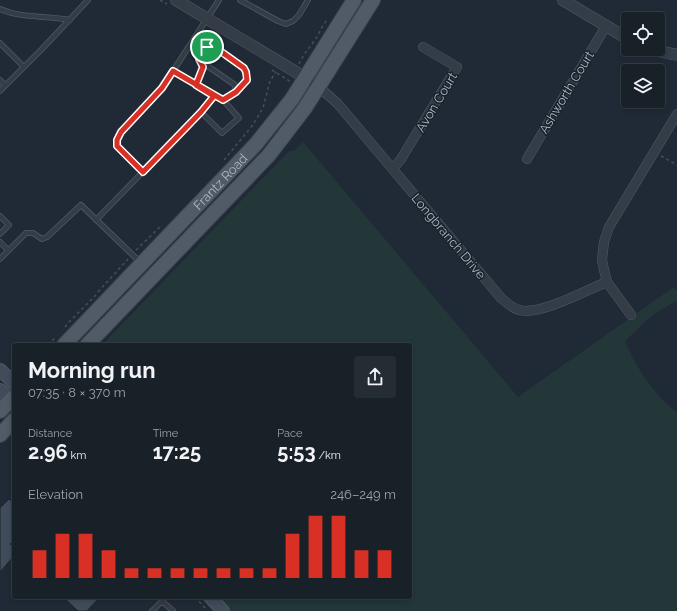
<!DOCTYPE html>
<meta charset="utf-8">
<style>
:root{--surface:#182028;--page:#252d34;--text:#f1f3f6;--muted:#9fa3a8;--line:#363e45;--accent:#d93025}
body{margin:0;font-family:Raleway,sans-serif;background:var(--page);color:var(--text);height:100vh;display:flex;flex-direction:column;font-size:15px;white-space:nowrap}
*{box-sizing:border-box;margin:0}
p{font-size:13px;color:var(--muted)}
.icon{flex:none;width:22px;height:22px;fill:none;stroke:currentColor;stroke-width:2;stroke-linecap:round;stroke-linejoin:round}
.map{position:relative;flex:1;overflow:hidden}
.panel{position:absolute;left:12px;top:343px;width:400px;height:256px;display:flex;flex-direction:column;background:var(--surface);border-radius:4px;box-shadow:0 2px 6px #0003,0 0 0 1px var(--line)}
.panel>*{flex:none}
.tools{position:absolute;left:621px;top:12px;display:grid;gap:8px}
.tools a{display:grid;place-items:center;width:44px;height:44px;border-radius:4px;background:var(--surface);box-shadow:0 2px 6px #0003,0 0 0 1px var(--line);font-size:20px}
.pin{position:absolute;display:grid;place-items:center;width:34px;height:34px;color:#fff;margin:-17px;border:2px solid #fff;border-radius:50%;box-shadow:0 1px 4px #0007}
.round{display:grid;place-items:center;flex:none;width:42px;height:42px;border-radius:4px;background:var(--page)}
.head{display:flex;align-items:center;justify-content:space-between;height:68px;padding:0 16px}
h1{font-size:22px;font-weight:700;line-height:30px}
.stats{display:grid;grid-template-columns:repeat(3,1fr);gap:6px;height:68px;padding:4px 16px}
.stats div{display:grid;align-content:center}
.stats b{font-size:20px;font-weight:700}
.stats small{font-size:11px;font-weight:400}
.stats p{font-size:11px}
.chart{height:112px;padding:8px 16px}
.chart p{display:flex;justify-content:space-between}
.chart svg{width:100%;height:72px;margin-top:4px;stroke:var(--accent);stroke-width:6}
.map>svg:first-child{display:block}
.green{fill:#233738}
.building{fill:#414c5b;stroke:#1b232d}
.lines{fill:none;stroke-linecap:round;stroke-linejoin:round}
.service-casing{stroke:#515965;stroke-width:6}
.minor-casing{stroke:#515965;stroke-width:10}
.tertiary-casing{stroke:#515965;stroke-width:12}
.secondary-casing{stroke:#515965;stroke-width:14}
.primary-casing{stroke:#3d4550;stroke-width:16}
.path{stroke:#405255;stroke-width:1.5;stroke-dasharray:3 3;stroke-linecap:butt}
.service{stroke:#343c47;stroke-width:4.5}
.minor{stroke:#343c47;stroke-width:9}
.tertiary{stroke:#343c47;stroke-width:11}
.secondary{stroke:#424b5a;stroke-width:12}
.primary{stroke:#515b67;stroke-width:14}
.route-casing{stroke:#fff;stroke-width:8}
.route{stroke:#d93025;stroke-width:5}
.labels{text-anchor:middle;stroke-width:3;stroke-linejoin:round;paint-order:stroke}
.street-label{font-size:13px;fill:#aeb6c4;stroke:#19212b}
</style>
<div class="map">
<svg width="677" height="611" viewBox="0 0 677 611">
<rect width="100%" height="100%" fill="#202a36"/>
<path class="green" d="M303,142L518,397L674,287L677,291V301L674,302L651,316L625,341C634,364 656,398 677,412V611H230L217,597H410V345H102L289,151H294Z"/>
<path class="building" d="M9,499L14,503V540L10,544L14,548V556L0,572V508Z
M63,597H100L87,611H78Z"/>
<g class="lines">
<g class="service-casing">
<path id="service" d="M240,0L278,21L286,24L293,21L299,15L308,0
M0,9C23,19 46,15 70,20
M0,43L24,67
M203,67H209L235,85L236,92
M173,71L223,100L239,118L222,133L201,112L215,95
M0,80L5,85
M196,85L203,67L199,59L201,52L207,47L216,48L244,68L247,72V80L236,92L223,100
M0,91L42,49L88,0
M143,172L117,146V140L121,132L162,88L219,0
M0,216L9,225L0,234
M96,220L201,112
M0,242L8,250
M0,259L26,233H33L42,239L47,237L81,205L141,263
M152,611L162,601L173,611"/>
</g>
<g class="minor-casing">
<path id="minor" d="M306,78L319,87L338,104L501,298C507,303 512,308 519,310C540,316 586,290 607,282
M527,159L606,26
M393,169L401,159L457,67L423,47
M631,315L607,282L604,270L602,260L604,242L609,227L677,114"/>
</g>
<g class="tertiary-casing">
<path id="tertiary" d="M176,0L306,78
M563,0L628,39
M649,49L677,55"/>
</g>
<g class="secondary-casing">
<path id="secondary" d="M0,370L14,383
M0,390L14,403
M210,597L223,611"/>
</g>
<g class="primary-casing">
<g id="primary">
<path id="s1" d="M64,345L256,144L292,99L354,0"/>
<path d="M87,345L269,155L305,108L373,0"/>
<path d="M0,411L14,397"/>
<path d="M0,435L14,420"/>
</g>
</g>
<path class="path" d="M160,0L167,4
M299,64C303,55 309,48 315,40C320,33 322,25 328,19
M272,70L291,82
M661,156L677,165
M224,160L252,126L263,108L270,81L276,72
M136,250L162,225
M98,292L128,259
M65,327L69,322L96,295
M48,345L55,338
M195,597L206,609"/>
<use href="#service" class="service"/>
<use href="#minor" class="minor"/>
<use href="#tertiary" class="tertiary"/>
<use href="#secondary" class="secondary"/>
<use href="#primary" class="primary"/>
</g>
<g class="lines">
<g class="route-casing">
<path id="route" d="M207,47L201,52L199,59L203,67L196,85L214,96L201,112L143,172L117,146V140L121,132L162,88L173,71L223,100L236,92L247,80L246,72L244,68L216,48L207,47"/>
</g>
<use href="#route" class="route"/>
</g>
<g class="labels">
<g class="street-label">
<text transform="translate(566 92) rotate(-59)" y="5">Ashworth Court</text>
<text transform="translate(436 102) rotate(-59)" y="5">Avon Court</text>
<text dy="5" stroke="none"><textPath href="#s1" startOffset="226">Frantz Road</textPath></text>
<text transform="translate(449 236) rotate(50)" y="5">Longbranch Drive</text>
</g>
</g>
</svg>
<div class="tools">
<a><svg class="icon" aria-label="locate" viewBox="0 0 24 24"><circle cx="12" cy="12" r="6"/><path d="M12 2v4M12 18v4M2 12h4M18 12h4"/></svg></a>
<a><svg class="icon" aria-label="layers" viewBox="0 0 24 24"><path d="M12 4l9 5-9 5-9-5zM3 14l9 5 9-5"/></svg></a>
</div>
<div class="pin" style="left:207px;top:47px;background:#1e9e55"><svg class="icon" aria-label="arrive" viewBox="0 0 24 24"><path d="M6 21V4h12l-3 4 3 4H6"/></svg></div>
<section class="panel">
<div class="head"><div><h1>Morning run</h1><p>07:35 · 8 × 370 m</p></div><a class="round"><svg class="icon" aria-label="share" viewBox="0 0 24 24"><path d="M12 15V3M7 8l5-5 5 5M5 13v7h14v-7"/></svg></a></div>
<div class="stats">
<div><p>Distance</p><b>2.96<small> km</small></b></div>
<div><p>Time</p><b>17:25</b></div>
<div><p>Pace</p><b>5:53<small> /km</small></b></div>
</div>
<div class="chart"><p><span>Elevation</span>246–249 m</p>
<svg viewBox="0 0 160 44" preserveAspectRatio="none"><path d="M5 44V27M15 44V17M25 44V17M35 44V27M45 44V38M55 44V38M65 44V38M75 44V38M85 44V38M95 44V38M105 44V38M115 44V17M125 44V6M135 44V6M145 44V27M155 44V27"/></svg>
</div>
</section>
</div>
